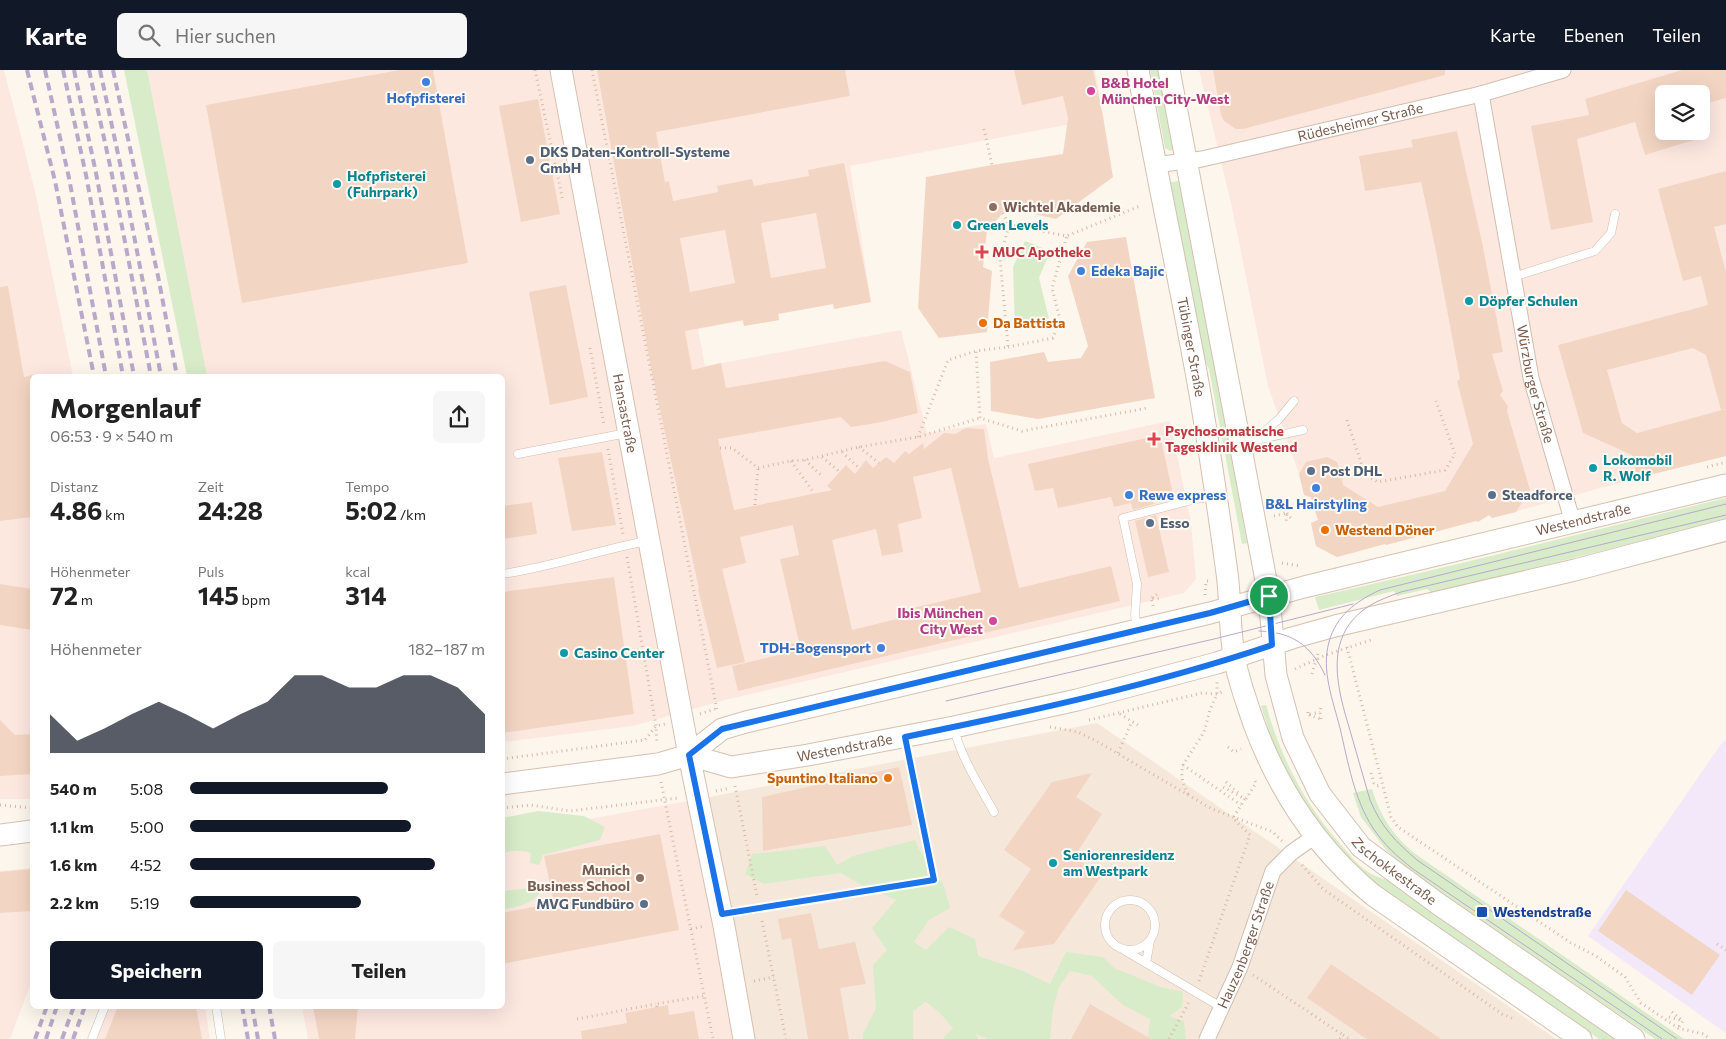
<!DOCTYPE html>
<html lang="de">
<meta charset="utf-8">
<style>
:root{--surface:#fff;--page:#f6f6f6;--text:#222;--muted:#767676;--accent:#111827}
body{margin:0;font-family:Commissioner,sans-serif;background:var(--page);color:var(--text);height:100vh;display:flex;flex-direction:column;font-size:19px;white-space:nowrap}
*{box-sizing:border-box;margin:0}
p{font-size:16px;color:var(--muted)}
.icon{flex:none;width:28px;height:28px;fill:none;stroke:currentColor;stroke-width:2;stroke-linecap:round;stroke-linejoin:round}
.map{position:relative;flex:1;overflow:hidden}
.side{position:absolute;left:30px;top:304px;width:475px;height:635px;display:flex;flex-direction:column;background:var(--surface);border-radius:8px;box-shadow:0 5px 20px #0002}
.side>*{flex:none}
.tools{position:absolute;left:1655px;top:15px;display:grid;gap:10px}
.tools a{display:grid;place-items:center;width:55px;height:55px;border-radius:8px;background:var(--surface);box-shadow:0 5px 20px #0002;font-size:25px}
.pin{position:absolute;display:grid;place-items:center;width:42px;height:42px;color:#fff;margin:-21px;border:2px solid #fff;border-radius:50%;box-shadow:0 1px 5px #0007}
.round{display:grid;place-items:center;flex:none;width:52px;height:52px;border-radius:8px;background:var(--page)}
.headline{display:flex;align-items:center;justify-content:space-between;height:85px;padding:0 20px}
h1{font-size:28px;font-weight:700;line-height:38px}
.figures{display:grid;grid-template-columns:repeat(3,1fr);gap:8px;height:85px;padding:5px 20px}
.figures div{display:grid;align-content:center}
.figures b{font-size:25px;font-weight:700}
.figures small{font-size:14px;font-weight:400}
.figures p{font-size:14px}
.chart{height:140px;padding:10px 20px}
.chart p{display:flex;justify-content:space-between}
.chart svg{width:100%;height:90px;margin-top:5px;fill:var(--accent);opacity:.7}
.cta{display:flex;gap:10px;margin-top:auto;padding:10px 20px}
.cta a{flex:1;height:58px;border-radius:8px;background:var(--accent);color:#fff;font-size:20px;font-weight:700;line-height:58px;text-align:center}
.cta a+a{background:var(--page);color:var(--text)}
ul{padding:0 20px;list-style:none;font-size:16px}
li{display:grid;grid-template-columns:80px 60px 1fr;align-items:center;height:38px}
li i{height:12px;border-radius:6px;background:var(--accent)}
header{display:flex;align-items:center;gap:30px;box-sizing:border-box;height:70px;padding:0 25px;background:var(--accent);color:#fff}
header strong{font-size:24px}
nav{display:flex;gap:28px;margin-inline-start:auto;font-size:18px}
.search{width:350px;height:45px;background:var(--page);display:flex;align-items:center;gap:12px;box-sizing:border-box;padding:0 18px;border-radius:8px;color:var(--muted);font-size:19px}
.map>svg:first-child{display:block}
.residential{fill:#f5e8da}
.commercial{fill:#fde8e0;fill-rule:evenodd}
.education{fill:#f3e8fa}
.green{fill:#d8ecc9}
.building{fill:#f3d5c3;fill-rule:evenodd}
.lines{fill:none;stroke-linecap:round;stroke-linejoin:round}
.lane-casing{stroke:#d1beb0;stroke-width:9}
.street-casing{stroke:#d1beb0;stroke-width:17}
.secondary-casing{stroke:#d6c0b0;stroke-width:23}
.path{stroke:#d9b8a5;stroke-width:3;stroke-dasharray:1 4;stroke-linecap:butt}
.lane{stroke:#fff;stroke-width:8}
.street{stroke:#fff;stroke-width:15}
.secondary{stroke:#fff;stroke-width:21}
.tram{stroke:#b9a8c9;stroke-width:1}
.rail{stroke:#b9a8c9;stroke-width:4;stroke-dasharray:8 5;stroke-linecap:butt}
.route-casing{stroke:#fff;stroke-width:10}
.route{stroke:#1a73e8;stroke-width:6}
.shop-dot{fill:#3f7fe0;stroke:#fffaf3;stroke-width:2}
.hotel-dot{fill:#d1479c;stroke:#fffaf3;stroke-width:2}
.service-dot{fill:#5c6f8a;stroke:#fffaf3;stroke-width:2}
.culture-dot{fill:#0f9aa8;stroke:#fffaf3;stroke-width:2}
.education-dot{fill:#8d6e63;stroke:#fffaf3;stroke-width:2}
.health-dot{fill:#e0444e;stroke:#fffaf3;stroke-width:2}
.food-dot{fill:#e8710a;stroke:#fffaf3;stroke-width:2}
.transit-dot{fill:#1a4fb4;stroke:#fffaf3;stroke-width:2}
.labels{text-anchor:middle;stroke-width:4;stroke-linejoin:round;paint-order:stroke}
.hotel-label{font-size:14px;font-weight:bold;fill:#b23c85;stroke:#fffaf3;text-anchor:start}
.shop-label{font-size:14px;font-weight:bold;fill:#366cbe;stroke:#fffaf3}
.street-label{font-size:14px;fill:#7a5c4d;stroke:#fffaf3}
.service-label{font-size:14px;font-weight:bold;fill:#4e5e75;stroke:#fffaf3;text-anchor:start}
.culture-label{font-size:14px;font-weight:bold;fill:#0d838f;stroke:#fffaf3;text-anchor:start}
.education-label{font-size:14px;font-weight:bold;fill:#785e54;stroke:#fffaf3;text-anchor:start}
.health-label{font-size:14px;font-weight:bold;fill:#be3a42;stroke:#fffaf3;text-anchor:start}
.food-label{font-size:14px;font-weight:bold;fill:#c56008;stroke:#fffaf3;text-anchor:start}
.transit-label{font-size:14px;font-weight:bold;fill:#164399;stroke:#fffaf3;text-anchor:start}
</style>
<header>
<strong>Karte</strong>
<div class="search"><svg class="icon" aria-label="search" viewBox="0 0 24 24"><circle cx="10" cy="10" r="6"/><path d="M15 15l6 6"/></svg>Hier suchen</div>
<nav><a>Karte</a><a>Ebenen</a><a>Teilen</a></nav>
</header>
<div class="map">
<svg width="1726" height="969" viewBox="0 0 1726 969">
<rect width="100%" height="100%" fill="#fdf6ec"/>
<path class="residential" d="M1097,653L1556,969H745L699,729Z"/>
<path class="commercial" d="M0,0H4L35,121L73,306H32V729H0Z
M139,0H1095L1103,48L850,96L871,232L834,239L833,234L779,244V250L744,256L742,251L698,259L705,296L901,260L927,363L986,354L994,388L1170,351L1191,452L1196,509L1184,523L725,630L633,656L503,672L502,306H205Z
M1199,0H1726V386L1637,408L1492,448L1485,442L1467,453L1386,475L1378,468L1364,473L1360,481L1337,487L1316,476L1311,453L1318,450L1311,428L1304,425L1299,404L1268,316L1231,133ZM1664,24H1701V61H1664Z
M699,729L745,969H308L302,936H502L503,747L529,746L578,751Z
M32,798V910L10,969H0V801Z
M109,936H205L210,969H95Z"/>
<path class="education" d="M1724,670L1726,672V963L1588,866Z"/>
<path class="green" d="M124,0H147L207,306H187Z
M1150,0H1161L1174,80L1170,81L1165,78Z
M1182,110L1247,473L1242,474L1209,299L1193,269L1164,114Z
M1025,171L1050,181L1039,208L1049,249L1015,260L1013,197Z
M1726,428V450L1432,523L1427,519L1397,526L1394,521L1319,540L1315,527C1453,497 1589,461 1726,428Z
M1266,635C1281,688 1305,735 1342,776C1350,785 1357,795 1367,801C1373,806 1381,808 1388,810L1619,969H1599L1390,826L1353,795L1311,744L1284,700L1272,671L1261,636Z
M1372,719C1381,747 1392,764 1414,783L1684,969H1655L1410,801L1387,781L1361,747L1353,723Z
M538,741L584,746L605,757L600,770L543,785L539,795L530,793L531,783C522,781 511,779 503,784V748Z
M915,770L919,779L944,816L950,838L929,850L914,872L926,880L949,857L975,869L978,886L1023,901L1050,914L1066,882L1103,887L1114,898L1161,917L1183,922L1182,937L1169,946L1184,951L1186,969H1150L1148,967L1150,949L1123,935L1092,906L1070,901L1059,917L1053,939L1050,969H988L976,964L978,969H944V967L953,958L939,942L926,932L913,941V969H863V964L876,938L873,895L887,880L872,858L896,830L863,816L841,803L764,814L745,804L752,784L825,776L837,795L853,786Z
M536,817L541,821C532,835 518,837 503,839V821Z"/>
<path class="building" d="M400,0H433L468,193L242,233L206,35Z
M597,0H845L850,26L656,62L665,112L669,111L673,131L718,122L717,116L752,109L754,116L809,106L808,100L844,93L871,232L834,239L833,234L778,244L779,250L744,256L743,250L685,261L692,300L721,293L726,318L885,291L910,302L918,343L882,352L851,357L841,347L718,369L734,440L832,420L827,416L846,395L855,404L866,390L873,398L886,387L894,393L905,381L909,384L923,373L924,379L944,363L955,364L966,358L984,359L988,389L1019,518L1111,496L1120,531L738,621L732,596L783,584L781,576L799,572L780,489L799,485L793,455L740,467L746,493L722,499L745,592L717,598L698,519H699L653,308ZM816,143L826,198L771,208L761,153ZM725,160L735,213L690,222L680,168ZM951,398L981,522L900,541L901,548L852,560L832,470L876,459L882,486L903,482L898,454L922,448L913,407Z
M1014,0H1093L1103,46L1113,107L1056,149L1008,138L987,160L983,197L992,201L987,262L939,268L918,238L926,107L992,95L1063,84L1068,48L1063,26L1022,35Z
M1213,0H1445V5L1243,59H1236L1224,51L1221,45Z
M1682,0H1726V28L1701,35V24H1664V61H1709L1710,65L1645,85L1635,52L1577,69L1593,152L1551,160L1531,56L1589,45L1585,29Z
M538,29L560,144L521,152L499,36Z
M1457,61L1482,172L1503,282L1492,284L1503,321L1500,325L1508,336L1507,341L1530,420L1516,442L1492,448L1489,445L1478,452L1476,451L1386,475L1385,474L1337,487L1316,476L1311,453L1318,450L1311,427L1304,425L1299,404L1306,392L1327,387L1337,392L1343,415L1378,437L1445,421L1473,374L1457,311L1460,309L1436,181L1421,112L1365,121L1359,86L1413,77L1411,70Z
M1726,101V154L1714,157L1726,202V339L1721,340L1706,285L1693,278L1607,300L1622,353L1637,363L1726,339V386L1637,408L1632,385L1583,363L1558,275L1708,235L1701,206L1683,211L1658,119Z
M1126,167L1155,328L1038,349L991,341L990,292L1044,282L1048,292L1081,288L1088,276L1068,206L1087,172Z
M566,215L588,327L550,335L529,222Z
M8,216L24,307L32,305V447L0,451V217Z
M1160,365L1173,424L1153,429L1154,434L1133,440L1131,433L1114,437L1111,427L1058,438L1053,418L1035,421L1028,394Z
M602,382L616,455L572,461L558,388Z
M532,432L537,464L502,469V436Z
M1156,445L1169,502L1148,507L1135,451Z
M614,507L634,644L502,663V522Z
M0,514L32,519V560L0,555Z
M0,650L15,665L32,664V704L0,706Z
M899,697L912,755L763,781L762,727Z
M1092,703L1076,727L1102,744L1074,787L1102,805L1054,874L1013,880L1025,862L999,846L1031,799L1004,780L1052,712Z
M660,764L679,860L502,894V843L554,833L544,786Z
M32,799V841L0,843V802Z
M1626,820L1720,885L1692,925L1598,861Z
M811,843L819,879L855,872L866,914L840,918L849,969H808L791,868L782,870L778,849Z
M1331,894L1441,969H1367L1307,928Z
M1090,934L1151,969H1071Z
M668,935L669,945L694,941L699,969H582L581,961L627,953L625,943Z
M118,936H196L202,969H105Z
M313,936H358L355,969H319Z"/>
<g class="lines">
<g class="lane-casing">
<path id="lane" d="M1513,207L1595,181L1611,163L1615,144
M1255,370L1279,349L1294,331
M1242,373L1303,360
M518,384L627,363
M502,504C552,497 598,480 647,471
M1137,560L1135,545L1137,514L1123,448L1196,429L1215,426
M954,659C962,689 979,715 994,742
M1105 855a25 25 0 1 1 50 0a25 25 0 1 1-50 0Z
M724,844L934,810L905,667
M1124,880L1221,937
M1146,893L1150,871
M216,936L221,969
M92,969L105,936"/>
</g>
<g class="street-casing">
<g id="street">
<path id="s1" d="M1481,24L1531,308L1573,453"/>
<path id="s2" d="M1155,95L1202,89L1481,24L1563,0"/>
<path id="s3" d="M1207,969L1240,897L1273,801L1291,783L1315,766"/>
</g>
</g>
<g class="secondary-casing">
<g id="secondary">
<path id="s4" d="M561,0L689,685L724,856L744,969"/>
<path id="s5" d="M1138,0C1157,108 1181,216 1200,324C1210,384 1219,443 1227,503C1231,532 1229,562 1235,591C1239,612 1247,633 1254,654C1279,721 1317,779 1373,825L1581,969"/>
<path id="s6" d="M1169,0L1269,526L1276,605L1293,668L1320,724L1361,777L1437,833L1634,969"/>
<path id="s7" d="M689,685L731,697L808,685L954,657L1077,630L1217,593L1292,568L1335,556L1575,500L1726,460"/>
<path id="s8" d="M502,714L658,694L689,685L722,659L746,652L1210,543L1304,517L1726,415"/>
<path d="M0,765L32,761"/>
</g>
</g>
<path class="path" d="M535,0L563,131
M592,0L717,640
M984,59L992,95
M1003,143L1009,155L1000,188L1008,277L976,281L980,348L1022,361L1148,338
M1009,155L1067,166L1140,136
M1008,277L1053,268L1060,250L1052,218L1067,166
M590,278L604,355
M1347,350L1365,405L1378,412L1445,400L1455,384L1436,331
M918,367L948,290L976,281
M859,377L879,393
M720,378H732L758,398L790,391L805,390L859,377L918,367L980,348
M608,379L623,464
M842,382L859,398
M822,387L840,402
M805,390L822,406
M791,391L812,420
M1707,397L1726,392
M755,435L758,398
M1287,443L1292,450
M1274,446L1287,443L1286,452
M627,487L656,656L657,673
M1282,493L1301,496
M1205,525L1206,511H1208
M1152,528L1159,523
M1153,536L1151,528L1160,529
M1347,577L1391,747L1398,757L1571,873L1596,886L1625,907L1641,933L1678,958L1703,964L1710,969
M1295,599L1326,585L1371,570
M1312,604L1319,580
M1308,642V645L1320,642
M700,644L715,639
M1120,644L1141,657
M1309,645L1321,649
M1321,649L1320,642L1321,637
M1089,650L1202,623L1217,624L1222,622
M1050,657L1078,662L1098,672L1212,739L1273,762L1282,771
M1228,677L1234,682L1241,679
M1118,683L1132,651
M502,689L645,670L656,656L665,654
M1183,695L1241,735
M1371,703L1374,713L1377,716L1382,715
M661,712L713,969
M1226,712L1241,725
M735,716L757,826
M716,721L730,718
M1188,724C1183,714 1180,706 1183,695L1204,662L1210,640L1217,624V612
M1246,729L1256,713L1255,711
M0,735L32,738
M502,738L531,735L570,741L678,728
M1302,795L1323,819L1502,944L1514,949
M762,851L786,969
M691,859L704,856
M1717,874L1726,880
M1253,905L1343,965
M754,911L774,907
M1199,911L1250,765L1233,748L1245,729L1223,717
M657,937L656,934L704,926
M1672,942L1683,951L1678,958
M1669,947L1680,950
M577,949L656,934
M1169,969L1189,932
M1340,969L1343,965L1349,969"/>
<use href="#lane" class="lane"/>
<use href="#street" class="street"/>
<use href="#secondary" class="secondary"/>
<path class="tram" d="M1259,561C1292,562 1311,575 1325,605
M946,631L1214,569L1353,534
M1662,969L1413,799C1398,787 1384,775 1373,758C1354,729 1348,692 1340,658C1333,631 1321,600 1329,572C1336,546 1356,531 1380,520L1726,434
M1677,969L1417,790C1396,772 1381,757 1370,730C1363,706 1356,681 1349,657C1336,614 1324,565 1369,536C1379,530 1390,526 1401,522L1726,445"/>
<path class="rail" d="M27,0L55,111L94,306
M45,0L69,108L106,306
M63,0L86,105L123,306
M74,0L96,103L134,306
M89,0L111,100L151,306
M100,0L121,98L161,306
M113,0L158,206L177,306
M242,936L248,969
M252,936L258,969
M269,936L275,969
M35,969L47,936
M46,969L57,936
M62,969L74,936
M73,969L85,936"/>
</g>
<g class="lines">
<g class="route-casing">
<path id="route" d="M1269,526L1272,575C1153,615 1028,642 905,667L934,810L722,844L689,685L722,659L1210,543Z"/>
</g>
<use href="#route" class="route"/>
</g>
<g class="shop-dot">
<circle cx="426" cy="12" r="5"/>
<circle cx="1081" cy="201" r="5"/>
<circle cx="1316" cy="418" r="5"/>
<circle cx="1129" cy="425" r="5"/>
<circle cx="881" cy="578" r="5"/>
</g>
<g class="hotel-dot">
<circle cx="1091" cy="21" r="5"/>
<circle cx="993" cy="551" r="5"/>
</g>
<g class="service-dot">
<circle cx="530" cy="90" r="5"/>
<circle cx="1311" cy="401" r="5"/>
<circle cx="1492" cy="425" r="5"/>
<circle cx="1150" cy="453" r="5"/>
<circle cx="644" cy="834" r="5"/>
</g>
<g class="culture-dot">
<circle cx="337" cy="114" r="5"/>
<circle cx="957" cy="155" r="5"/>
<circle cx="1469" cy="231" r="5"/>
<circle cx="1593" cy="398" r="5"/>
<circle cx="564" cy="583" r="5"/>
<circle cx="1053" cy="793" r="5"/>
</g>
<g class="education-dot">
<circle cx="993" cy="137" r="5"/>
<circle cx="640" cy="808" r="5"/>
</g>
<g class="health-dot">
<path d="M979.5 174.5h5v5h5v5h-5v5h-5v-5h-5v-5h5z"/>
<path d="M1151.5 361.5h5v5h5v5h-5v5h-5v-5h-5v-5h5z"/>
</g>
<g class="food-dot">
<circle cx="983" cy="253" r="5"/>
<circle cx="1325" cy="460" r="5"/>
<circle cx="888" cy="708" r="5"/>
</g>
<rect class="transit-dot" x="1476" y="836" width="12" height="12" rx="2.5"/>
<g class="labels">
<g class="hotel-label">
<text x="1101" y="18">B&amp;B Hotel<tspan x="1101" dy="16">München City-West</tspan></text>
<text x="983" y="548" text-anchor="end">Ibis München<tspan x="983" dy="16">City West</tspan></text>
</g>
<g class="shop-label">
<text x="426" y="33">Hofpfisterei</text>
<text x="1091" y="206" text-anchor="start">Edeka Bajic</text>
<text x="1139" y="430" text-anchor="start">Rewe express</text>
<text x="1316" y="439">B&amp;L Hairstyling</text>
<text x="871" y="583" text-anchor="end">TDH-Bogensport</text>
</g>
<g class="street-label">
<text dy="5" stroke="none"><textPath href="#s2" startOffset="210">Rüdesheimer Straße</textPath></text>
<text dy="5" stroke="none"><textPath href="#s5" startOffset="282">Tübinger Straße</textPath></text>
<text dy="5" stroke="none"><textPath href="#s1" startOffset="295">Würzburger Straße</textPath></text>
<text dy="5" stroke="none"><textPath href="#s4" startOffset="349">Hansastraße</textPath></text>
<text dy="5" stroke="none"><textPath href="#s8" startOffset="1118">Westendstraße</textPath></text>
<text dy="5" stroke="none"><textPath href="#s7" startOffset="159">Westendstraße</textPath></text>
<text dy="5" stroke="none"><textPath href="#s6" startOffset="850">Zschokkestraße</textPath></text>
<text dy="5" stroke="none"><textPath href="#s3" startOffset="102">Hauzenberger Straße</textPath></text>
</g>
<g class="service-label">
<text x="540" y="87">DKS Daten-Kontroll-Systeme<tspan x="540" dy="16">GmbH</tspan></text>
<text x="1321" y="406">Post DHL</text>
<text x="1502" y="430">Steadforce</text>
<text x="1160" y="458">Esso</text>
<text x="634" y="839" text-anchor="end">MVG Fundbüro</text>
</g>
<g class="culture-label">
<text x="347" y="111">Hofpfisterei<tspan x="347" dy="16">(Fuhrpark)</tspan></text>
<text x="967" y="160">Green Levels</text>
<text x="1479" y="236">Döpfer Schulen</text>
<text x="1603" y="395">Lokomobil<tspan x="1603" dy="16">R. Wolf</tspan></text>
<text x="574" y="588">Casino Center</text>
<text x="1063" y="790">Seniorenresidenz<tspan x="1063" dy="16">am Westpark</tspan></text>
</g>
<g class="education-label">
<text x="1003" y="142">Wichtel Akademie</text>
<text x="630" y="805" text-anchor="end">Munich<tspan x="630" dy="16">Business School</tspan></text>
</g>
<g class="health-label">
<text x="992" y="187">MUC Apotheke</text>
<text x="1165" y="366">Psychosomatische<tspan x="1165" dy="16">Tagesklinik Westend</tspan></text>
</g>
<g class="food-label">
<text x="993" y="258">Da Battista</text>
<text x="1335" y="465">Westend Döner</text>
<text x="878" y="713" text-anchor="end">Spuntino Italiano</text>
</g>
<g class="transit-label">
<text x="1493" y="847">Westendstraße</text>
</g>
</g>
</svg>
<div class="tools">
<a><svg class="icon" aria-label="layers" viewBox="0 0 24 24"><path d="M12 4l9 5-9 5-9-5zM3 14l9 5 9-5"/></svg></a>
</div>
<div class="pin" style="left:1269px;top:526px;background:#1e9e55"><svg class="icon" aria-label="arrive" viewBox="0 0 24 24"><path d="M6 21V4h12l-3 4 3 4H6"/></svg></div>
<section class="side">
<div class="headline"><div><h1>Morgenlauf</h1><p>06:53 · 9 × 540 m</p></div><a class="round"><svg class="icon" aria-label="share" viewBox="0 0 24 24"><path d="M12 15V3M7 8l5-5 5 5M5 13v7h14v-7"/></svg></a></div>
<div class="figures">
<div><p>Distanz</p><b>4.86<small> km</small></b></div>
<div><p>Zeit</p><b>24:28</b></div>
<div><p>Tempo</p><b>5:02<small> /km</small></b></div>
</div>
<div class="figures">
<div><p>Höhenmeter</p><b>72<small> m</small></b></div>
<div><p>Puls</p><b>145<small> bpm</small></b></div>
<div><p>kcal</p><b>314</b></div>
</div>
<div class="chart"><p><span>Höhenmeter</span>182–187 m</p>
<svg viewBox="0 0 160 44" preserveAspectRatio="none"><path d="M0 44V25L10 38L20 32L30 25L40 19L50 25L60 32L70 25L80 19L90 6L100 6L110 12L120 12L130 6L140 6L150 12L160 25V44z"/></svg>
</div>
<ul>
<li><b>540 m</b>5:08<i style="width:67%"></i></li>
<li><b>1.1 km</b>5:00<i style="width:75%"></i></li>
<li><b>1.6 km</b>4:52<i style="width:83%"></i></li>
<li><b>2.2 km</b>5:19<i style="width:58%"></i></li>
</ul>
<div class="cta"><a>Speichern</a><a>Teilen</a></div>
</section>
</div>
